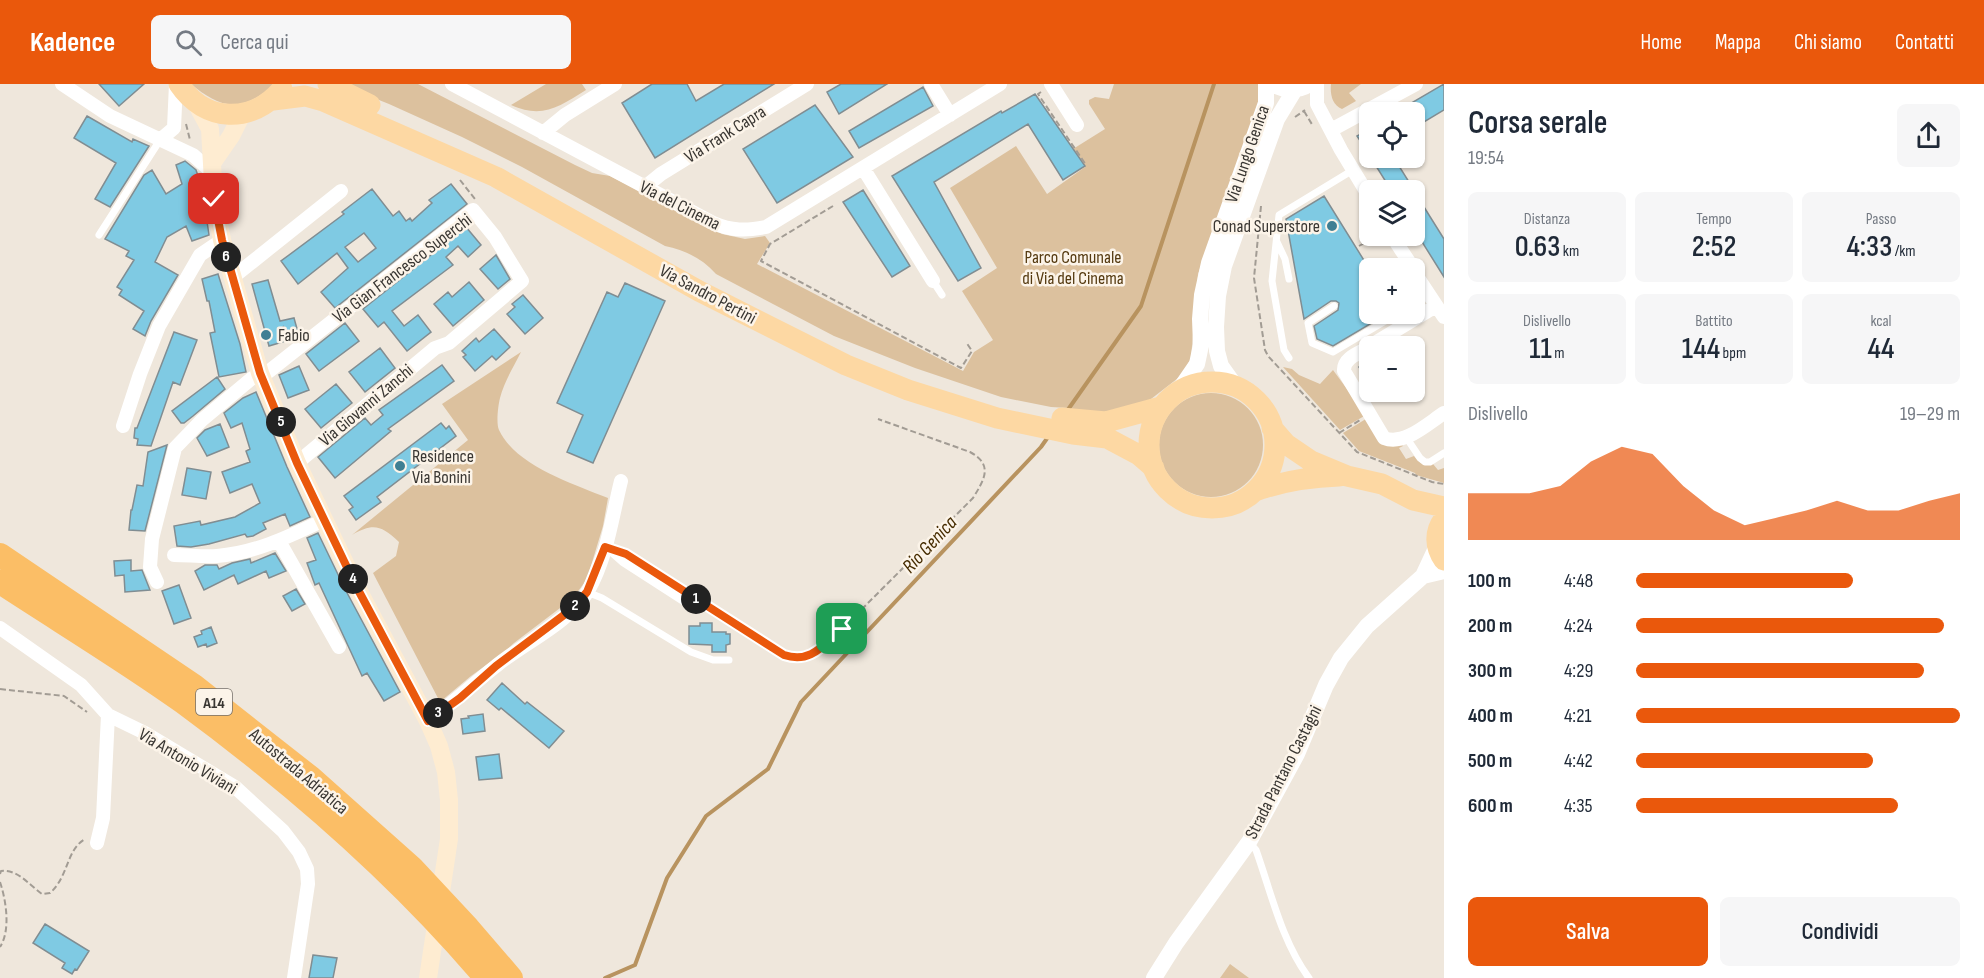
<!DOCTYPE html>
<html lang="it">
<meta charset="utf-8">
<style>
:root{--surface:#fff;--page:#f6f6f7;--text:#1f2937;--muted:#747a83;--accent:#ea580c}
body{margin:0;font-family:"Sofia Sans Condensed",sans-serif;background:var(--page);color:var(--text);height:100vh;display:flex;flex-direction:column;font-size:22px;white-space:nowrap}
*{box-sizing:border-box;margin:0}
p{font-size:20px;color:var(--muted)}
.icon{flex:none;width:33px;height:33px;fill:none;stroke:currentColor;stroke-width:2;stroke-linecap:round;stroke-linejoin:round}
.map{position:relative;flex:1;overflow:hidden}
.drawer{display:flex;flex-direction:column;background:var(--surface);width:540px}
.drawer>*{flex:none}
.controls{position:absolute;left:1359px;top:18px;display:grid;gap:12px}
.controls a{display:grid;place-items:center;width:66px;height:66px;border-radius:9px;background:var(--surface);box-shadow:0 2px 4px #0004;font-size:30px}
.pin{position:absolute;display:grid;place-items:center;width:51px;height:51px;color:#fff;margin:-26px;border-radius:12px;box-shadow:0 3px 9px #0006}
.km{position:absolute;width:30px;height:30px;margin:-15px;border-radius:50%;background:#222;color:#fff;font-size:16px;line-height:30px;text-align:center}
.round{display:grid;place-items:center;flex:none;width:63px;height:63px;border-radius:9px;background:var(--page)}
.summary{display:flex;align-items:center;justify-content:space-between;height:102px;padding:0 24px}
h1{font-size:33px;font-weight:600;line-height:45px}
.stats{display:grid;grid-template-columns:repeat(3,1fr);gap:9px;height:102px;padding:6px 24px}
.stats div{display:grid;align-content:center;border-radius:9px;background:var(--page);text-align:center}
.stats b{font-size:30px;font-weight:600}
.stats small{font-size:16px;font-weight:400}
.stats p{font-size:16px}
.chart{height:168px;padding:12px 24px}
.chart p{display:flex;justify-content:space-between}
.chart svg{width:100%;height:108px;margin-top:6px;fill:var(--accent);opacity:.7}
.primary-button{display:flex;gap:12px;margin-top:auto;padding:12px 24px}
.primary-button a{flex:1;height:69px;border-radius:9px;background:var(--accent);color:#fff;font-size:24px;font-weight:600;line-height:69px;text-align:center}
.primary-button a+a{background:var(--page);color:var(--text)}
ul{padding:0 24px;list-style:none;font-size:20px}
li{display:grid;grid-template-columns:96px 72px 1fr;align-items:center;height:45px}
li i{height:15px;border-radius:8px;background:var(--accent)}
header{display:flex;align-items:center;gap:36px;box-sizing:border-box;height:84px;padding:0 30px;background:var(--accent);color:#fff}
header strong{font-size:28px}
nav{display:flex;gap:33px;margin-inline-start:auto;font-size:21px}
.search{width:420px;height:54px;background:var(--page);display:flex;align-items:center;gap:15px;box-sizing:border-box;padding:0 21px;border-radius:9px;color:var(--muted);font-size:22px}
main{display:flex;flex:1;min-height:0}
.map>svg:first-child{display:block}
.green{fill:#dcc19e}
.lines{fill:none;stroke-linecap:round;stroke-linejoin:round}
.stream{stroke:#b8935f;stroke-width:4}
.building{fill:#7fcae3;stroke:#808d92;stroke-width:1.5;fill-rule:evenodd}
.path{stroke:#a29c94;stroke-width:2;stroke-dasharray:6 3;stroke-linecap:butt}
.service{stroke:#fff;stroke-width:7}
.minor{stroke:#fff;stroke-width:14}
.tertiary{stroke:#fff;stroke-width:16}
.secondary{stroke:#feecd1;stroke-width:18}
.primary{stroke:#fdd8a3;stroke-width:21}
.motorway{stroke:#fbbe66;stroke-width:24}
.route-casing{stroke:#fff;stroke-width:12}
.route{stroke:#ea580c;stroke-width:8}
.poi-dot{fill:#3f7f93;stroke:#fcf4e9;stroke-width:2}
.labels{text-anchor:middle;stroke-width:5;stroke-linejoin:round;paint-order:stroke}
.shield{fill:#fcf4e9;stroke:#746f69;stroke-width:1.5}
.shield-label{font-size:16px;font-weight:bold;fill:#393632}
.street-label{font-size:18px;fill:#393632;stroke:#fcf4e9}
.poi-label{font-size:18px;fill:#393632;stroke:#fcf4e9;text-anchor:start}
.park-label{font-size:18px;fill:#553a10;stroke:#fcf4e9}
.water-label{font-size:20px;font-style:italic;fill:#462c00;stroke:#fcf4e9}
</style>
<header>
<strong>Kadence</strong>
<div class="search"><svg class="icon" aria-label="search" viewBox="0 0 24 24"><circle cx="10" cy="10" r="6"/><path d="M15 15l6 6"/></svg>Cerca qui</div>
<nav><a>Home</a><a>Mappa</a><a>Chi siamo</a><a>Contatti</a></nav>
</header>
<main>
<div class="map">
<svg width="1444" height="894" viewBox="0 0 1444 894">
<rect width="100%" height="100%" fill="#efe7dc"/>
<path class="green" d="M191,0H273C270,6 265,8 259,12C232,29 213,18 191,0Z
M339,0H418L575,81L592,89L610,92L722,150L745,155L765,152L770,159L757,180L963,287L974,268L993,256L962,207L997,184L950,104L1016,62L1047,110L1085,83L1073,65L1105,45L1089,20V16L1095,13L1109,15L1114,0H1259V17L1198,190L1191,274L1182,291L1151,315L1132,324L1090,330L1069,324L1051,323L1001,313L915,284L834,252L716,190C703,175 685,166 665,162L522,83L462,53L389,20Z
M546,0H582L586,6C559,23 542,35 511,21Z
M1331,0H1361L1349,9L1356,17L1342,25C1332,21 1330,10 1331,0Z
M521,268C514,282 504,298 500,314C498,322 496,340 499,346C516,382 574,400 608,414L603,442L587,495L579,506L568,518L514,559L503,569L471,592L440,618L373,489L396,472L399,458C381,441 373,439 352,451L468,356L442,320Z
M1283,283L1292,285L1299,291L1320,300L1333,286L1366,331L1340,346Z
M1159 361a52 52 0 1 1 104 0a52 52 0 1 1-104 0Z
M1369,333L1383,356L1401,358L1403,362L1399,364L1406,375L1414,372C1420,380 1423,381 1433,380L1438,386L1444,384V399L1416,391L1415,389L1359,367L1343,349Z
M1230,880L1249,894H1220Z"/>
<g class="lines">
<path class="stream" d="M1067,327L1141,222L1214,0
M605,894L635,881L667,794L706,732L768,685L801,618L1041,363L1048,353"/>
</g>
<path class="building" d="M99,0H144L119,22Z
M652,0H687L696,17L724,0H774L655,74L622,19Z
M841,0H887L839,30L827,8Z
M1444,0V26L1414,44V28H1396Z
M923,3L933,22L859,64L849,47Z
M1035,10L1085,82L1063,96L1028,40L934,98L981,184L958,197L892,92L1001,27L1002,29Z
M815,21L853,73L777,119L743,65Z
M87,32L132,58L133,55L149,62L110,123L95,115L116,79L74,54Z
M1370,45V72L1357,52Z
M1371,74H1394L1414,106H1391Z
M185,77L196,86L202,104L203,112L199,113L206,131L209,151L192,157L186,142L167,153L155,178L178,191L151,237L145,252L133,245L144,227L119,211L122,206L117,203L134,176L126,172L129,167L105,155L144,91L152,86L166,110L182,100L176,81Z
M451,100L467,120L335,224L321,208L348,184L337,169L298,200L281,177L344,130L342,128L372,105L393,132L399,127L406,137L410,134L412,137L432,119L429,116ZM364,149L376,164L358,178L345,163Z
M863,106L910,182L892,193L843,118Z
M1414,107L1444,155V193L1414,145Z
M1324,112L1370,186V230H1387L1333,262L1317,255L1314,242L1338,226L1339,219L1336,217H1331L1304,235L1286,135Z
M466,143L481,161L468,173L458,162L446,173L453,181L392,227L404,242L418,231L431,248L407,267L384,238L378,243L363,225Z
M496,171L510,195L498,205L480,185Z
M218,190L240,260L246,288L219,293L210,249L215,248L209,217H207L202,195Z
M268,196L280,237L294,234L299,252L294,256L283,242L289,256L269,262L252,200Z
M469,198L484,216L453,242L434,220L448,208L452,213Z
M625,199L665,217L593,379L567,368L583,331L557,319L607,208L618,213Z
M523,211L543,234L525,250L507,230L515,223L512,220Z
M345,239L359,257L319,287L306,270Z
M494,245L510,263L496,276L492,272L475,287L463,273L466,271L462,267L476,254L479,258Z
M174,248L197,256L180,301L173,298L151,362L137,361L138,355L134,354L135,344H137Z
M380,264L395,284L365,308L349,288Z
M1370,277V301L1359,283Z
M442,281L454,297L388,345L391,347L335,394L318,373L365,334L371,341L383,331L379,326Z
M299,282L309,306L288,314L279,291Z
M217,293L225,305L193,332L184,339H181L172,327Z
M336,300L352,319L321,344L305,325Z
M256,308L287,383L310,433L290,442L285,430L263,439L266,445L253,452L247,453L245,450L209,460L191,463L177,462L174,442L200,437L201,441L235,433L260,419L252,400L230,409L222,388L250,378L246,367L250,365L242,339L231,344L224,329L243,314Z
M441,339L446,345L449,342L456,352L377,413L381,418L356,436L349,426L353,423L344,412Z
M220,340L229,363L207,372L197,354L205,346Z
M167,361L145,447L129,446L131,426H132L137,401L143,402L148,368Z
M187,384L211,388L206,415L182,411Z
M318,449L345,505L400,608L384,617L367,589L362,592L319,499L315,501L307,479L316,476L307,454Z
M275,469L286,487L269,494L266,487L238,500L234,491L204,506L195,487L205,481H217L219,485L232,479L250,475L251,479Z
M131,476V487L142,486L150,506L125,508L124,491L115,492L114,477Z
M179,501L191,534L174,540L162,507Z
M296,505L305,520L292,527L283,512Z
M700,539H712V548H726V550H730V560L726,561V568H712V561L689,560V542H700Z
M211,543L217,559L207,563L206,560L198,563L194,553L202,550L201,547Z
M502,599L525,620L527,618L564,647L549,664L501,624L499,626L487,616Z
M483,630L485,647L463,650L461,635L469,634L468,632Z
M499,670L502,694L479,696L476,673Z
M45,840L89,867L77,886L75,885L72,890L62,884L65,879L33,859Z
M313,871L337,874L333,894H309Z"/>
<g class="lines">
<path class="path" d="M1041,8L1038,10L1086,81
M1304,27L1313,42
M1295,33L1305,26
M186,40L190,56
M460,96L475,115
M833,122L770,160L761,177L961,284L972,267L966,258
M1261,122L1254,194L1265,266L1268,272L1357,368L1432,398L1444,400
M1359,162L1377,152
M1339,349L1360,336
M691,511L784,571L796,575L809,572L842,545L973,414C984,396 994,381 970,368L878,335
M0,605L64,612L87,628
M0,790L1,787C18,785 29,801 42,810L50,809C69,792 66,766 85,755
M0,798C6,816 11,846 0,863"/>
<path class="service" d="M99,151L160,56
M1277,158L1285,175L1289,195
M933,197L942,211
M1334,222L1308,239L1312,259L1333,268L1397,230
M1289,274L1284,266L1272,197L1279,131L1353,86
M1406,353L1420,374L1425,378H1430L1444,369
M605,463L622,478L684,518
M587,508L602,514L691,568L713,576H729
M1249,758L1256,766C1271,808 1282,858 1309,894"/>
<path class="minor" d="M62,0L110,32L193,71L213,89
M452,0L713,139C732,147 746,147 766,143L1000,0
M931,0L950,31
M1051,0L1077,41
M1317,0V20L1341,66L1370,114
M1331,46L1416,0
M543,49L565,31L615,0
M160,56L174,44L176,0
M863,84L933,197
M645,103L661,90L807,0
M1392,152L1413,184
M1414,188L1444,233
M232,194L341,107
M1370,262L1436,222
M1370,263C1359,269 1343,274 1344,287L1384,354C1404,362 1427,340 1444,329
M123,342L140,290L159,242L200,171L222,156
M279,457L339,563
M174,471C188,471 203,473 217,472C256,469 290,452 324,436
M157,498L150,483L152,455L175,364L202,336L251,295L260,289L268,288L473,126L495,153L522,197L449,259L435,264L297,379
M0,544L81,601L108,631L145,649L235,703L283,747L299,768L307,785L308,800L294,894
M428,637C452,620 473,600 496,582C525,558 568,540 588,507C607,474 612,433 621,397
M97,759L103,734L108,631"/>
<path class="tertiary" d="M1272,0C1285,7 1297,8 1310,0
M1236,303L1221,282L1217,267L1216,243L1218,212L1224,182L1277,35L1294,7
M1177,309L1197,280L1201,261L1200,235L1202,211L1209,179L1266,19V0
M1423,492L1444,487
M1154,894L1176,859L1249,758L1297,670L1326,601L1341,574L1367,542L1423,492L1437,462"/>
<path class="secondary" d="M196,19L210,45L214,115L222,156L260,289L297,379L355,500L428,637L439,662L446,688L449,716V755L428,894
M213,78L231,52L242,30"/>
<path class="primary" d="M179,0C205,39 252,40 282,5
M328,0L370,21
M273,16L305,12L323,17L496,93L699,207L846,281L908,306L997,334L1073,350L1107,354L1139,371L1154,384
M1149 361a63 63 0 1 1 126 0a63 63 0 1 1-126 0Z
M1062,334L1106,338L1161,323
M1272,344L1286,360L1311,377L1347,392L1382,400L1413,416L1444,423
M1255,407C1283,397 1309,393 1339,392
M1444,435C1434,448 1435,463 1444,476"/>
<path class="motorway" d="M0,471L194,602L311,694L412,784L468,844L511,894
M0,498C61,538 124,576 183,618C293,699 398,790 486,894"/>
</g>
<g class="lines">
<g class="route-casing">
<path id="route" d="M214,115L222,156L260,289L297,379L355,500L428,637L460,614L496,582L572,525L587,508L605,463L626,470L784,571C811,580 823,561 842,545"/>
</g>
<use href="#route" class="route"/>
</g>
<g class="poi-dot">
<circle cx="1332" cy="142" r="6"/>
<circle cx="266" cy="251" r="6"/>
<circle cx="400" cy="382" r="6"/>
</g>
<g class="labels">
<rect class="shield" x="196" y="605" width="36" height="26" rx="4.5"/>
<g class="shield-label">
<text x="214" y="624">A14</text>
</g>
<g class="street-label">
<text transform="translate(725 50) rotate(-32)" y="6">Via Frank Capra</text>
<text transform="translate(1247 70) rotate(-71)" y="6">Via Lungo Genica</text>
<text transform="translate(680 121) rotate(27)" y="6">Via del Cinema</text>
<text transform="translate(402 184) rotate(-37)" y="6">Via Gian Francesco Superchi</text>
<text transform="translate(708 210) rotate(28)" y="6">Via Sandro Pertini</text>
<text transform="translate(366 321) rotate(-40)" y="6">Via Giovanni Zanchi</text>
<text transform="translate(188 677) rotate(31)" y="6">Via Antonio Viviani</text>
<text transform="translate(299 687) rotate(40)" y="6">Autostrada Adriatica</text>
<text transform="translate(1283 688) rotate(-63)" y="6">Strada Pantano Castagni</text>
</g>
<g class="poi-label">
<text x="1320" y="148" text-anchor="end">Conad Superstore</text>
<text x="278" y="257">Fabio</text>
<text x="412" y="378">Residence<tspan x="412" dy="21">Via Bonini</tspan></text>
</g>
<g class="park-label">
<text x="1073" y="179">Parco Comunale<tspan x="1073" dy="21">di Via del Cinema</tspan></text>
</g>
<g class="water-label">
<text transform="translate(929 460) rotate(-47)" y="7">Rio Genica</text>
</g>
</g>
</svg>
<div class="controls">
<a><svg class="icon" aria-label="locate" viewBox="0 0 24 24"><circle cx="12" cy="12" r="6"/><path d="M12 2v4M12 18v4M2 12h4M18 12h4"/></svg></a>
<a><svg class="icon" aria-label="layers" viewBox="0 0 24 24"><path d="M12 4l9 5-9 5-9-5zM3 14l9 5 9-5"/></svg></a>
<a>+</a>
<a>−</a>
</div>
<div class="pin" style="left:842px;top:545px;background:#1e9e55"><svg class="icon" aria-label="arrive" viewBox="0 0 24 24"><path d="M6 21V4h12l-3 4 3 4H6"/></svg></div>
<div class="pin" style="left:214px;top:115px;background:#d93025"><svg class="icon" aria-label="check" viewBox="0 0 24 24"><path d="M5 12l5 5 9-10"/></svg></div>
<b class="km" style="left:696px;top:515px">1</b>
<b class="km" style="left:575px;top:522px">2</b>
<b class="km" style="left:438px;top:629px">3</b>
<b class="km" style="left:353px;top:495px">4</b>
<b class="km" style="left:281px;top:338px">5</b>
<b class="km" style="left:226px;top:173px">6</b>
</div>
<section class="drawer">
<div class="summary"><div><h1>Corsa serale</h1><p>19:54</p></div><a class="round"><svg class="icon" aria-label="share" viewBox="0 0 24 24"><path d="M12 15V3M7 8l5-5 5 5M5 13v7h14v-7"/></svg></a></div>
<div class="stats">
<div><p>Distanza</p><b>0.63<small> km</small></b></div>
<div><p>Tempo</p><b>2:52</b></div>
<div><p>Passo</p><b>4:33<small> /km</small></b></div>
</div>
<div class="stats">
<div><p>Dislivello</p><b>11<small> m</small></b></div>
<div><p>Battito</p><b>144<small> bpm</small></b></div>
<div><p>kcal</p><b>44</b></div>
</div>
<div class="chart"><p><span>Dislivello</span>19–29 m</p>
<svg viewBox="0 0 160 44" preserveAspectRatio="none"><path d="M0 44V25L10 25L20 25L30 22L40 12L50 6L60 9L70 22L80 32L90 38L100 35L110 32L120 28L130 32L140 32L150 28L160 25V44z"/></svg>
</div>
<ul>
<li><b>100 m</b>4:48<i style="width:67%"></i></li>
<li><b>200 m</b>4:24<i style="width:95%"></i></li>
<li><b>300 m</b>4:29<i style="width:89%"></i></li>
<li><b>400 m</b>4:21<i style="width:100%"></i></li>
<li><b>500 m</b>4:42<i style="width:73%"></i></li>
<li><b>600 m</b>4:35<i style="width:81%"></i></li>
</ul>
<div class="primary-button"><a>Salva</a><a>Condividi</a></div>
</section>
</main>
